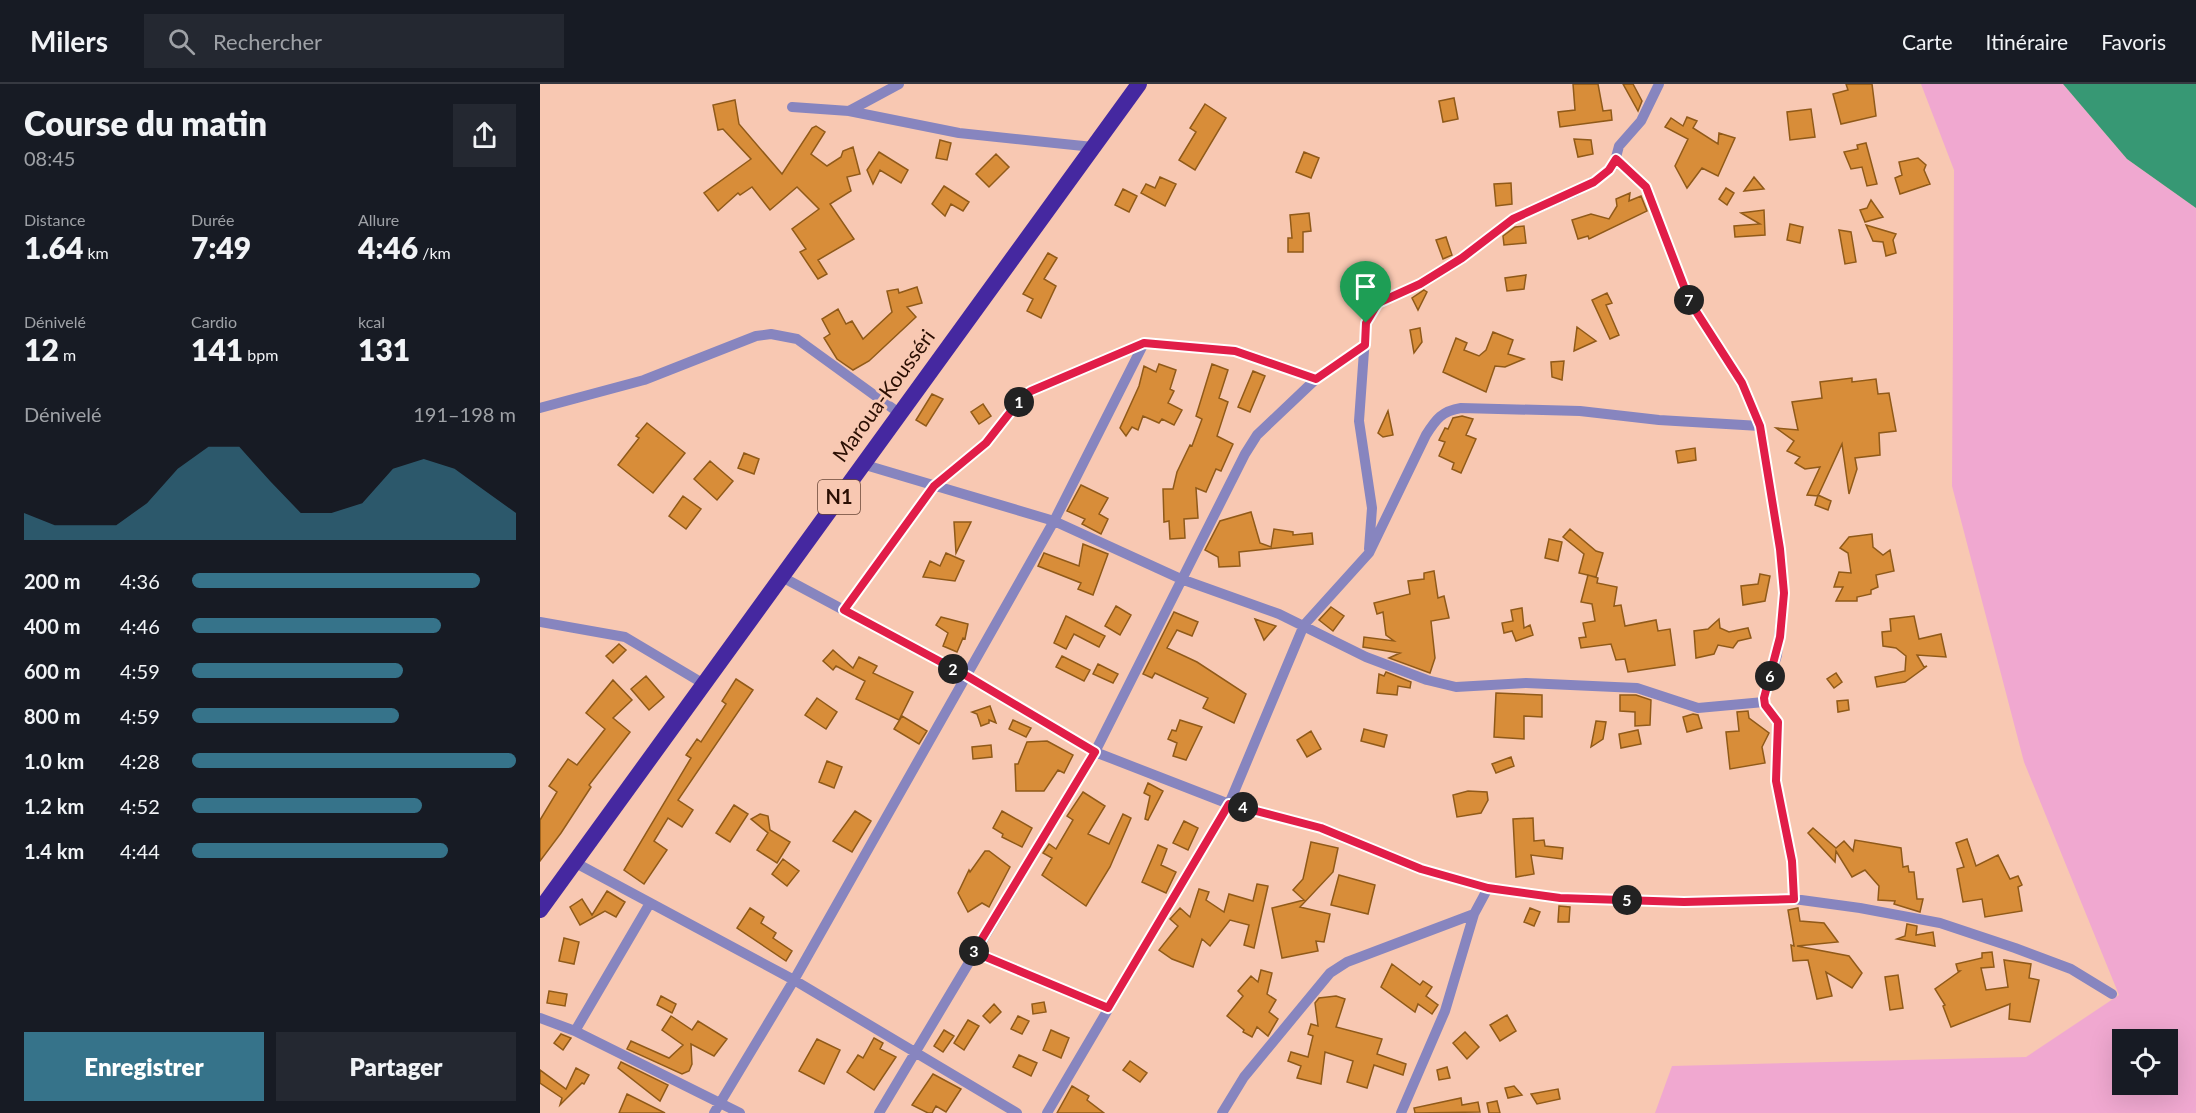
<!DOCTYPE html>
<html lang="fr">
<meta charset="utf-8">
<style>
:root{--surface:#171b24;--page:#242831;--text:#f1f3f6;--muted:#9ea1a6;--line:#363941;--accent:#36738a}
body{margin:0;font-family:Lato,sans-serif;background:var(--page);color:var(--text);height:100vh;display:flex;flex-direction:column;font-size:22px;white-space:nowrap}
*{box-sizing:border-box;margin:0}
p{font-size:20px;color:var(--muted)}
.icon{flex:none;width:33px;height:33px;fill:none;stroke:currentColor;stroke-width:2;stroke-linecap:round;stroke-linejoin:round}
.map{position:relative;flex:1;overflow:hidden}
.panel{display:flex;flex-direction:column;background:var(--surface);width:540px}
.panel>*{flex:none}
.tools{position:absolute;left:1572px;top:945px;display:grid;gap:12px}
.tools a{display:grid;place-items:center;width:66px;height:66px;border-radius:0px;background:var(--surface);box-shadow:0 6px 24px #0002;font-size:30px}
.pin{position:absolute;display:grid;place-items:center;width:51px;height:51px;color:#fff;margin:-62px -26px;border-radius:50% 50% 50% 0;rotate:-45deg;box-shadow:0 0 6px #0007}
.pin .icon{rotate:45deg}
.km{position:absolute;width:30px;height:30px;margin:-15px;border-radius:50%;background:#222;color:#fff;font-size:16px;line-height:30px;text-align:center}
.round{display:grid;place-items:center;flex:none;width:63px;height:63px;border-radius:0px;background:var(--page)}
.headline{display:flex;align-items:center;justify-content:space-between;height:102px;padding:0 24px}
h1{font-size:33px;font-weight:800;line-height:45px}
.metrics{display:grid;grid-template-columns:repeat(3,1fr);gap:9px;height:102px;padding:6px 24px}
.metrics div{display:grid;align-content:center}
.metrics b{font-size:30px;font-weight:800}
.metrics small{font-size:16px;font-weight:400}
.metrics p{font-size:16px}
.chart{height:168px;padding:12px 24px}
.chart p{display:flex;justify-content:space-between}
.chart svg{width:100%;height:108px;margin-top:6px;fill:var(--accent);opacity:.7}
.button{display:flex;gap:12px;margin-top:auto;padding:12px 24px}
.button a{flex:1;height:69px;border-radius:0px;background:var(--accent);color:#fff;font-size:24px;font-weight:800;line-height:69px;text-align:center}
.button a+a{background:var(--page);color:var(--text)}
ul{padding:0 24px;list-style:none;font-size:20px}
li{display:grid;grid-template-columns:96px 72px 1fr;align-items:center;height:45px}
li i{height:15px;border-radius:8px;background:var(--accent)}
header{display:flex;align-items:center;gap:36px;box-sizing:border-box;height:84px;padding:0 30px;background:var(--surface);border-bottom:2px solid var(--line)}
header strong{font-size:28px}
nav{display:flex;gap:33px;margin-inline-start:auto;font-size:21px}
.search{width:420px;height:54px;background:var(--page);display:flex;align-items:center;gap:15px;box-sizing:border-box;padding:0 21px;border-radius:0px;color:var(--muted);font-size:22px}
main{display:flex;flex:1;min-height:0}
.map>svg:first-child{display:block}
.green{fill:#f0a8d0;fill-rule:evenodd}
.water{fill:#379874}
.building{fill:#d88d39;stroke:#905a19;stroke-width:1.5}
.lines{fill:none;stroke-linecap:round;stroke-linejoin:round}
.minor{stroke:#8785bf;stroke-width:10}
.trunk{stroke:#4528a0;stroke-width:16}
.route-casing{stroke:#fff;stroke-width:12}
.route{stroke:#e11d48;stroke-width:8}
.labels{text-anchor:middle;stroke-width:6;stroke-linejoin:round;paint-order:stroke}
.shield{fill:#f8c8b2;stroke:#684637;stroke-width:1.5}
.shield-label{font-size:20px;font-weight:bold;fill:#2a0e02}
.street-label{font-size:21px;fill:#2a0e02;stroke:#f8c8b2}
</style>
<header>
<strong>Milers</strong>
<div class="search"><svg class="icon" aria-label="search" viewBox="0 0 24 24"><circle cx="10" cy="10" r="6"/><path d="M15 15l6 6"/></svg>Rechercher</div>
<nav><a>Carte</a><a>Itinéraire</a><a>Favoris</a></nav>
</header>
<main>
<section class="panel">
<div class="headline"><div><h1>Course du matin</h1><p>08:45</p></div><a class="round"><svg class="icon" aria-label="share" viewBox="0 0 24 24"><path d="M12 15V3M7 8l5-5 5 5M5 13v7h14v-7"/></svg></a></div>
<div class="metrics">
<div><p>Distance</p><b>1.64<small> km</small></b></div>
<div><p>Durée</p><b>7:49</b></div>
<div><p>Allure</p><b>4:46<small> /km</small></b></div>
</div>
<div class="metrics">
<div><p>Dénivelé</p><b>12<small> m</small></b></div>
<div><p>Cardio</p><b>141<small> bpm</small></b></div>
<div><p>kcal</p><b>131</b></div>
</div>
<div class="chart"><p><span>Dénivelé</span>191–198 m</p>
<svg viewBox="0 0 160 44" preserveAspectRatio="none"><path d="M0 44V33L10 38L20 38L30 38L40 29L50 15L60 6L70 6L80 20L90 33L100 33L110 29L120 15L130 11L140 15L150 24L160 33V44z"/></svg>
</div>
<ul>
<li><b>200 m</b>4:36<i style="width:89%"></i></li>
<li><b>400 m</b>4:46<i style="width:77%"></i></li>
<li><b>600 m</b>4:59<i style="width:65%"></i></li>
<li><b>800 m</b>4:59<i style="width:64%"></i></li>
<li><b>1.0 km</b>4:28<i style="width:100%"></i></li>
<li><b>1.2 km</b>4:52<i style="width:71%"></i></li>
<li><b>1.4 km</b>4:44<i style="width:79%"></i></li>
</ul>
<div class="button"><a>Enregistrer</a><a>Partager</a></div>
</section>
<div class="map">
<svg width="1656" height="1029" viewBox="0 0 1656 1029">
<rect width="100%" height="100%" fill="#f8c8b2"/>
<path class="green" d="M1381,0H1523L1587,75L1656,124V1029H1115L1132,982L1486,973L1579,911L1484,678L1412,402L1414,86ZM1582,956H1628V1000H1582Z"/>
<path class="water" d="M1523,0H1656V124L1587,75Z"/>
<path class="building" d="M1033,0H1058L1063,27L1071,26L1072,36L1020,43L1018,28L1035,26Z
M1083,0H1093L1102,17L1098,27Z
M1306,0H1332L1336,32L1301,40L1293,10L1308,6Z
M914,14L918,35L903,38L899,17Z
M195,16L199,40L242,90L272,44L276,42L285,48L271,70L287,82L301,73L303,67L313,63L320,90L307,93L311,107L290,120L314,155L278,176L287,190L278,195L260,168L266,165L252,145L279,125L257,103L230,126L212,103L200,111L198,109L178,127L164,109L211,75L183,45L178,46L173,21Z
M665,20L686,34L655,86L639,76L656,48L650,44Z
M1271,25L1275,53L1250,56L1247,28Z
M1147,33L1157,37L1153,44L1178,60L1179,49L1195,54L1178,92L1162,84L1147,104L1135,82L1148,55L1125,43L1131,34L1143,42Z
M1034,55L1051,56L1053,70L1038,73Z
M400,56L411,59L407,76L396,74Z
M1326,59L1337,100L1327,102L1322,83L1311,85L1304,68L1318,65L1317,61Z
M339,68L368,86L361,99L340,86L333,100L327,86Z
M764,68L779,74L771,94L756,88Z
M456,70L469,83L449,103L436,90Z
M1378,74L1386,81L1384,86L1390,100L1360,110L1355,94L1362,91L1359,78Z
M620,93L636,100L625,122L601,109L606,100L615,104Z
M1214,93L1224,105L1204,107Z
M971,99L972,120L956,122L954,100Z
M404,102L429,118L423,127L411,120L405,132L392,120Z
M1186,104L1194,109L1187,121L1179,115Z
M583,105L597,112L589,128L575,121Z
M1090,109L1089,117L1101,112L1107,127L1049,155L1048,152L1038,155L1032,136L1051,130L1069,135L1077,122L1076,115Z
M1331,116L1343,133L1325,138L1320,126L1327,124Z
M1224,126L1225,151L1195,153L1194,142L1220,140L1201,129Z
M769,129L771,147L763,148V168H748V154H752L750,131Z
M1250,140L1263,143L1260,159L1247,156Z
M1326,141L1356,150L1353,156L1356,169L1346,172L1343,158L1333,157Z
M984,142L986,159L964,161L963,152L975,143Z
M1299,146L1311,148L1316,178L1305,180Z
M906,153L912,171L903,175L896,156Z
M508,169L517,174L504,195L516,202L501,234L487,227L493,215L483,210Z
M986,191L984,205L967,207L965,194Z
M377,203L382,219L367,223L376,233L329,277L313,286L297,275L284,254L290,250L282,235L298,225L306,240L312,237L323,255L352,228L347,207L358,205L359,209Z
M884,206L887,208L878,226L872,214Z
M1067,209L1072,219L1066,221L1079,251L1070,255L1052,216Z
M1037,243L1056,257L1034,267Z
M880,244L882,258L874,269L870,246Z
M953,248L973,256L968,270L984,275L965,283L955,282L946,308L903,288L916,254L927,259L924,266L939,272L946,266Z
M1024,277L1022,296L1012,293L1011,278Z
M619,280L636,286L630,305L634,307L628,319L642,326L634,341L622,335L619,339L603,332L598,346L592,343L586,352L580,344L599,302L604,282L616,288Z
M672,280L688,286L679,314L688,318L677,352L693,360L681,387L676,385L666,408L656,404L658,434L644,435L645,454L630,455L629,437L624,438L623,405H633L637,388L650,361L652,362L662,335L656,332Z
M713,287L725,292L710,328L698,323Z
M1312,294V298L1336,295L1338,310L1349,309L1356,347L1339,349L1340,371L1315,374L1317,385L1309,410L1302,360L1278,412L1267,411L1280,383L1265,385L1255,379L1260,373L1247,367L1254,357L1236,344L1258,346L1252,318L1282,314L1280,298Z
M392,310L403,315L386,342L376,336Z
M443,320L451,332L439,340L431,328Z
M848,327L853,351L843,353L838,349Z
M922,332L933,335L926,351L936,355L921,389L912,385L914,379L899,372L905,358L899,356L905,344L908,345L913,334Z
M107,339L145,369L113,409L78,381L99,354L96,352Z
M1155,364L1156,376L1138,379L1136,367Z
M204,369L219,375L214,390L198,384Z
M170,377L193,397L177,416L154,395Z
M541,401L568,414L559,430L568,435L561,450L542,440L545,435L527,427Z
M1278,411L1291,417L1288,426L1275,421Z
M143,412L161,425L146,445L129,432Z
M711,428L720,459L731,463L734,445L753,448V451L772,449L773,460L699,468L700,482L679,483L678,473L665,466L680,437Z
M414,438H431L416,469Z
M1030,445L1056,467L1063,469L1056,493L1039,489L1044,470L1023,453Z
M1332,450L1333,463L1343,471L1350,466L1354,487L1336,491L1338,503L1331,506V510L1317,513V517H1296L1303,503H1294L1299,488L1311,489L1308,469L1300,464L1309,453Z
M1009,455L1022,458L1018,477L1005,474Z
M543,460L568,470L553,511L538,505L541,499L498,482L504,469L539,482Z
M406,469L424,477L415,497L383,493L390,477L400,482Z
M894,487L898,514L904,512L909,534L891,537L895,574L890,589L849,574L860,569L823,563L824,553L854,557L846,551L843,528L837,530L834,519L870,510L868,497L884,495V489Z
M1220,490L1230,492L1225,517L1203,521L1201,502L1218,500Z
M1048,491L1058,494L1057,499L1077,503L1074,522L1081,521L1085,542L1116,536L1118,547L1130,545L1135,581L1088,588L1085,575L1076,576L1071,560L1041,564L1039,554L1046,553L1043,539L1055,537L1052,520L1041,518Z
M576,522L591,531L580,551L565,542Z
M791,523L804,532L793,547L779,536Z
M982,524L984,544L990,541L993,551L976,557L972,547L964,549L962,539L973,537L971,526Z
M634,528L658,538L652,552L637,546L627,564L657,578L706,610L694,639L663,624L668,614L615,589L612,594L603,590Z
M526,532L565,552L559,563L534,550L526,565L514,559Z
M1374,532L1379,555L1401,550L1406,573L1377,571L1384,583L1387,582L1365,598L1337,603L1335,593L1365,587L1366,572L1356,564L1343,562L1342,548L1351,547L1350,535Z
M401,533L428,540L425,555L423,554L417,568L403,562L408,549L396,541Z
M715,535L736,542L724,556Z
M1179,535L1180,544L1189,548L1208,544L1211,554L1198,557L1193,564L1178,561L1174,570L1156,574L1154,547L1168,545Z
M79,560L86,566L73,579L66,572Z
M293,566L313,584L319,573L337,582L333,589L373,608L359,636L316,615L325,597L296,582L293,586L283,577Z
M522,572L550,586L544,597L516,583Z
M558,580L578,590L573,599L553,590Z
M846,588L871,598L870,604L858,602L857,611L837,609L839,590L844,592Z
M1296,589L1302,598L1294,604L1287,595Z
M106,592L124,613L109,626L91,605Z
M196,595L213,606L138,716L153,726L142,743L128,734L114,757L127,766L104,800L84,786L151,674L146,671L157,655L161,658L186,620L182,617Z
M73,596L92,616L73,634L90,648L49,701L51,703L21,749L0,777V736L17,708L9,702L28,675L37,681L65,645L46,629Z
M956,609L1002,611V633L984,632V655L954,653Z
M1080,611H1096L1111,616L1110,641L1095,642V628L1080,627Z
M277,614L297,628L286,645L265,631Z
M1308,616L1309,626L1298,628L1297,617Z
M450,622L456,639L449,636V639L441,642L437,630L432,628Z
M1208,627L1209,634L1229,649L1222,663L1225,679L1190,685L1186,648L1199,647L1197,628Z
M1153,630L1158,631L1162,644L1147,648L1143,633Z
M362,632L387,647L379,660L354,645Z
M473,636L491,644L486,653L469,645Z
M640,636L662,643L646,676L633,672L637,659L628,655L632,646L636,647Z
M1056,637L1066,638L1063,655L1051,663Z
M824,645L847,651L844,663L821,657Z
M1098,646L1101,660L1081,664L1079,650Z
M771,647L781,665L767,673L757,656Z
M507,657L533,671L524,689L518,686L504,707H476L475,680H478L487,658Z
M451,661L452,673L433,675L432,663Z
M971,673L974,682L956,689L952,680Z
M287,677L302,683L294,704L279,698Z
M608,699L623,707L608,736L605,735L610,712L604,709Z
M928,707L947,708L948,716L941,729L917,733L913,711Z
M543,708L565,722L548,750L569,760L583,730L591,734L570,783L546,822L502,791L512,774L503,769L509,760L516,765L533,736L527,732Z
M194,721L208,730L190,758L176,749Z
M315,727L331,737L312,768L293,757Z
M462,727L492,744L482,763L462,753L463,750L453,744Z
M220,730L228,732L230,746L250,758L237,779L217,766L228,749L211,735Z
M993,734L994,757L1004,756L1005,762L1023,764L1022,775L991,771L994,790L976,793L973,735Z
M644,737L658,744L648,766L633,759Z
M1273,744L1296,764L1304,757L1313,767L1315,756L1361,764L1363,783L1368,782L1369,788H1374L1377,815H1383L1380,828L1354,820L1355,817L1338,816L1339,802L1325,786L1312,793L1296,767L1295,778L1268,749Z
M1427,755L1436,782L1458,771L1470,795L1478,792L1482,801L1478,803L1482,827L1445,833L1442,815L1423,818L1417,785L1424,783L1416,759Z
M771,758L798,764L793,788L760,823L790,830L784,858L776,857L778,867L742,874L732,824L764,816L753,806L763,795Z
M618,761L627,765L621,781L636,788L626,809L602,798Z
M445,767H449L470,783L449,823L442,819L428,828L418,809L429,786L430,788Z
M243,775L259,787L247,802L232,790Z
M799,791L835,801L828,830L791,821Z
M717,800L728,802L714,864L704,861L709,841L690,836L670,862L662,855L653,883L632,875L619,866L638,842L630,835L640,824L650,833L659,805L669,808L666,816L684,828L689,810L713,817Z
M67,807L85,818L76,833L65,827L40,841L30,823L42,815L52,831Z
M1019,822L1030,823L1029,838H1018Z
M210,824L224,833L221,839L236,849L233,854L252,867L246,877L197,844Z
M990,824L1000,828L994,842L984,838Z
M1258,824L1260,837L1284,839L1298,858L1257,862L1309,872L1322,889L1312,904L1286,888L1292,912L1277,915L1268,876L1253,877L1251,861L1254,862L1248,826Z
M1367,840L1377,842L1376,851L1393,848L1395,862L1357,855L1365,852Z
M24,854L39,858L34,880L19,877Z
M1452,868L1454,883L1441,884L1446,906L1468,903L1464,876L1491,880L1489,894L1499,896L1490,938L1469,935L1470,920L1411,943L1403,922L1405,921L1395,905L1420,887H1418L1416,880L1442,874V869Z
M852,880L880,901L883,897L892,903L886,912L898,921L892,930L878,920L875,928L841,903Z
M721,886L732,889L727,910L736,916L729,928L738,935L728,952L717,943L712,953L703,948L704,946L687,932L703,912L698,907L711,892L718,898Z
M1358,891L1363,924L1350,926L1345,893Z
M9,907L27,910L25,922L7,919Z
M121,912L136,920L132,929L117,921Z
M796,912L805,915L796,943L842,955L837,970L866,980L863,991L834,981L827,1004L807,998L813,977L785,968L781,1000L757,994L761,982L748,977L751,968L768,973L773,952L768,950L771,940L778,942L775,919L779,914Z
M504,918L506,928L493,930L492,920Z
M454,920L461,928L450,939L443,932Z
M967,931L976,947L960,957L950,941Z
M131,932L152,946L158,937L187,955L174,972L151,960L152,980L149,987L142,990L87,965L91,957L129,974L143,961L122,946Z
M478,932L489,937L482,950L471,945Z
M428,936L439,942L424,966L414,959Z
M404,946L414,952L403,968L394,962Z
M511,946L529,954L521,974L503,966Z
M925,948L939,963L927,975L913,959Z
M21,950L31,954L23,966L14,959Z
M334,954L343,959L340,965L356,973L334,1006L307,988L318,971L323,974Z
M277,955L300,966L284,1000L259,987Z
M479,971L497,979L491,992L473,983Z
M590,977L607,989L600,998L583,986Z
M81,978L128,1001L120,1017L78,984Z
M907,983L910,994L899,996L897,986Z
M36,984L49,991L44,1000L42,999L20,1021L22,1014L0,999V986L26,1005Z
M393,990L421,1005L406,1028L396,1022L392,1029H388L372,1021Z
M532,1002L549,1012L547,1016L564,1029H517Z
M974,1002L982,1011L968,1014L965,1004Z
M1018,1005L1020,1015L997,1020L991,1010Z
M87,1010L125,1029H79Z
M921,1014L922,1021L938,1018L940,1028L875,1029L874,1024Z
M957,1017L960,1029H949L947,1019Z"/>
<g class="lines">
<path class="minor" d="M252,23L309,27L419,49L553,63
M309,27L359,0
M1076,75L1106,103L1150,218L1202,299L1220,342L1240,465L1244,509L1237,571L1224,614L1225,621L1238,638L1236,697L1252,777L1254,815
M0,324L104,296L216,252L231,250L257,255L359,329
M322,380L514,437L641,495L739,530L826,573L887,596L916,603L986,599L1097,604L1158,624L1224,618
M829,465L832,424L819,337L826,239L838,219L880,200L922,174L973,135L1035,108L1062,92L1074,81L1079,62L1101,37L1119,0
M242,493L427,592L555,668L689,720L781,744L881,785L948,804L1019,814L1144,818L1254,815L1320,824L1400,839L1475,864L1531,885L1572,910
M304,526L394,402L446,359L483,312L491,307L604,259L695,267L776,295L825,261
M0,538L85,553L164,600
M34,778L254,896L477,1029
M434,868L568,924
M0,934L35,947L200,1029
M35,947L110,819
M174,1029L254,896L514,437L604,259
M339,1029L555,668L705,370L717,351L776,295
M507,1029L689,720L764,541L829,469L886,351C896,335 902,327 921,324L1040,327L1119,336L1220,342
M682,1029L704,993L790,889L807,878L934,830
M861,1029L905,927L934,830L948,804"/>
<path class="trunk" d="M0,826L599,0"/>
</g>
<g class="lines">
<g class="route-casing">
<path id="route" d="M1076,75L1106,103L1150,218L1202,299L1220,342L1240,465L1244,509L1240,553L1224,614L1225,621L1238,638L1236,697L1252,777L1254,815L1144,818L1020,814L948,804L881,785L781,744L689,720L568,924L434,868L555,668L427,592L304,526L394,402L446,359L483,312L491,307L604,259L695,267L776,295L825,261L826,239L838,219L880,200L922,174L973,135L1054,98L1069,86Z"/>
</g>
<use href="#route" class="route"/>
</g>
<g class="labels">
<rect class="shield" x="278" y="396" width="42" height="34" rx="4.5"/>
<g class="shield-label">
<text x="299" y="420">N1</text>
</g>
<g class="street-label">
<text transform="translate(344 312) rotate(-54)" y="7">Maroua-Kousséri</text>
</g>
</g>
</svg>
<div class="tools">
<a><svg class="icon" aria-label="locate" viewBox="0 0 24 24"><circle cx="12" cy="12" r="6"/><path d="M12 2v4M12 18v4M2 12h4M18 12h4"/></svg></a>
</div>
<div class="pin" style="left:826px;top:239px;background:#1e9e55"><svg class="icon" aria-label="arrive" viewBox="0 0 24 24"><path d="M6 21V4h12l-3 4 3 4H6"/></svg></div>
<b class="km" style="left:479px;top:318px">1</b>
<b class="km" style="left:413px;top:585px">2</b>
<b class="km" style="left:434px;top:867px">3</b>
<b class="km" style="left:703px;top:723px">4</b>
<b class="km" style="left:1087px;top:816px">5</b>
<b class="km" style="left:1230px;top:592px">6</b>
<b class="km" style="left:1149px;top:216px">7</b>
</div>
</main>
